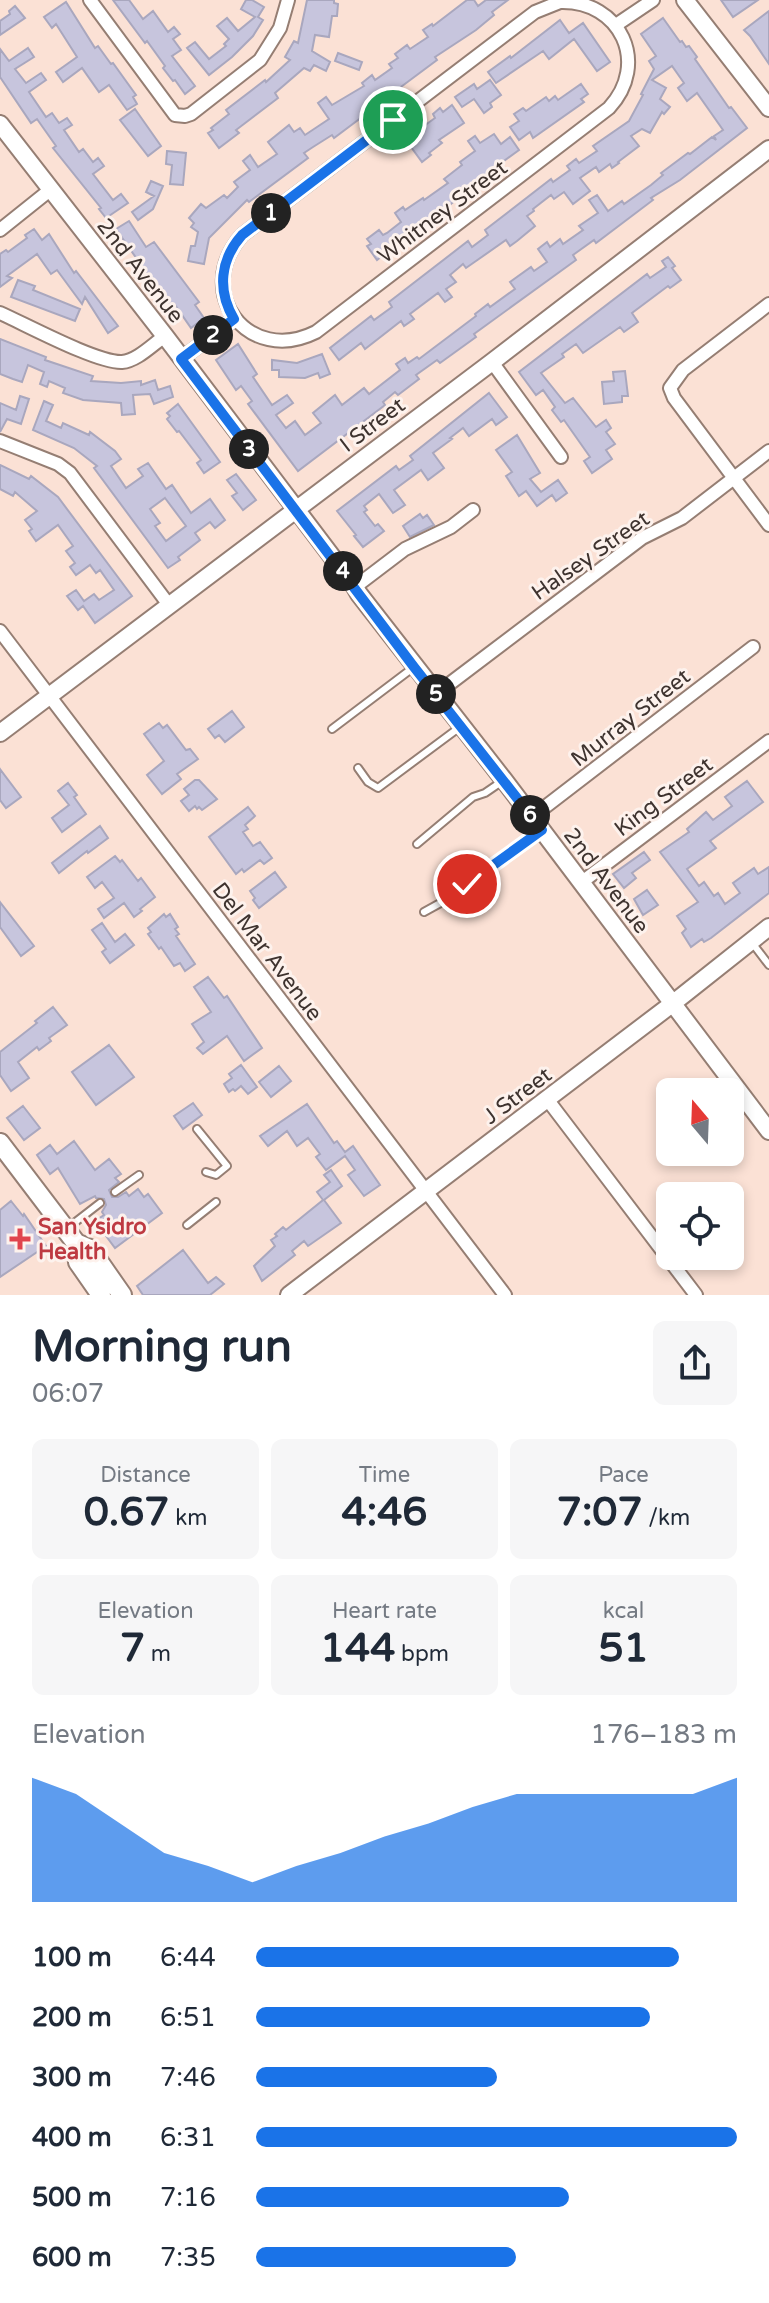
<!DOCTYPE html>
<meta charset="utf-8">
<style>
:root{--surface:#fff;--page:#f6f6f7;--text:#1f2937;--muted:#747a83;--accent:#1a73e8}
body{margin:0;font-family:"Varela Round",sans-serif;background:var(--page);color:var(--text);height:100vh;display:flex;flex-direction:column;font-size:30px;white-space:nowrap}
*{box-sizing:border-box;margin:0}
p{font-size:26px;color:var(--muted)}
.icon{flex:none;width:44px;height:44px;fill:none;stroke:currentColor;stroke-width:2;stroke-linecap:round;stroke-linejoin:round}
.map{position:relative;height:1295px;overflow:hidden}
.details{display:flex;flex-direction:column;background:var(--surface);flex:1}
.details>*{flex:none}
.needle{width:52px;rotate:341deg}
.fabs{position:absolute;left:656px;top:1078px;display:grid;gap:16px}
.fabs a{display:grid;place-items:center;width:88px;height:88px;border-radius:12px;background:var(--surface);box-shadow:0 4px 12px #0003;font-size:40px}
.pin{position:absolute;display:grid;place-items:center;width:68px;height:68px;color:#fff;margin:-34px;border:4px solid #fff;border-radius:50%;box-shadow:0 2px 8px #0007}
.km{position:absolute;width:40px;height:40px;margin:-20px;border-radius:50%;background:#222;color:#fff;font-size:22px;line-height:40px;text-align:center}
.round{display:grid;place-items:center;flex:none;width:84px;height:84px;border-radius:12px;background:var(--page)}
.head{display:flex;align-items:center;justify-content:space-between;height:136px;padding:0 32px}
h1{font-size:44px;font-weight:700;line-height:60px}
.metrics{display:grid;grid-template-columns:repeat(3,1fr);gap:12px;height:136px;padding:8px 32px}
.metrics div{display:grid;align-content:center;border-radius:12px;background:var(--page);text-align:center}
.metrics b{font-size:40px;font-weight:700}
.metrics small{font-size:22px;font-weight:400}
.metrics p{font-size:22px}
.chart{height:224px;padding:16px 32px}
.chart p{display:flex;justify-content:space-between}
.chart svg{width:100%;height:144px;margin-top:8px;fill:var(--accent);opacity:.7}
ul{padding:0 32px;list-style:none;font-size:26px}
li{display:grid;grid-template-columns:128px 96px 1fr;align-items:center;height:60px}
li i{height:20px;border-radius:10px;background:var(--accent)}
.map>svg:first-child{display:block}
.building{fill:#c7c5dd;stroke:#a9a7be;stroke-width:2;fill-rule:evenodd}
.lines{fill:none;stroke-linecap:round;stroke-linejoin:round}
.service-casing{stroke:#957e73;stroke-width:10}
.minor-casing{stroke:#957e73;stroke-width:16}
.tertiary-casing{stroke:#957e73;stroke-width:20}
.secondary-casing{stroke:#957e73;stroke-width:22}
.service{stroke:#fff;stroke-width:6}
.minor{stroke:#fff;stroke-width:12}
.tertiary{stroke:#fff;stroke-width:16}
.secondary{stroke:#fff;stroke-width:18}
.route-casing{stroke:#fff;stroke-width:16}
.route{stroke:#1a73e8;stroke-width:10}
.health-dot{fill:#e0444e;stroke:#fdf2ed;stroke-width:3}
.labels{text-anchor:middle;stroke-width:6;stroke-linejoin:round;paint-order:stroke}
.street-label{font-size:22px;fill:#3e332f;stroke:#fdf2ed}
.health-label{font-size:22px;font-weight:bold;fill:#be3a42;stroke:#fdf2ed;text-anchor:start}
</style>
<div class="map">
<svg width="769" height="1295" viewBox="0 0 769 1295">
<rect width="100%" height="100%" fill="#fbe1d5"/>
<path class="building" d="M113,0H129L143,19L153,11L168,32L174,27L180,34L173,39L181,50L172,56L195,86L185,94L175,80L173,81L163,68L165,66L147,41L145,43Z
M246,0H252L264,7L258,17L263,20L253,36L232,57L209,75L187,48L195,42L209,59L226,46L224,44L229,39L217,26L227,18L238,31L255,17L241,9Z
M307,0H334V3L338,4L337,16H332L329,37L315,35L312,51L330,62L326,71L314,65L310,71L304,68L275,93L278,98L236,130L239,133L219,148L208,133L213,130L211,128L229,114L226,110L265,80L266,82L290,60L285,57L294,41L298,43Z
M467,0H474L478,6L486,0H508L492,12L494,15L476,30L435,57L437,60L382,101L379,98L363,109L366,114L334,138L332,135L313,147L304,153L308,158L249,202L247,200L209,238L204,264L188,261L191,246H195L198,232L191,227L194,223L189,218L201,204L206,208L224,195L227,198L238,187L234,182L250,170L243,161L250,155L258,167L277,154L268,142L289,125L294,132L300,128L305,135L329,119L318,103L326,97L332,105L364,86L362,83L372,75L375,80L392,68L389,64L398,58L395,54L407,45L410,49L428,37L423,30L432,24L433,26Z
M721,0H758L733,17Z
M66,2L95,48L98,46L111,64L113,63L136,95L133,97L137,104L127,110L109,85L99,92L82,68L63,82L56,72L77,57L56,24L52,28L44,17Z
M15,6L25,18L0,35V21L10,14L9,11Z
M769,11V64L750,36L744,30Z
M663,18L680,42L682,41L686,47L689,46L697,57L695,59L729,108L731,107L747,128L680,180L651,198L653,200L596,243L594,240L573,255L576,260L474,334L476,337L440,363L437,360L416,375L419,379L398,395L395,392L383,402L385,405L298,471L248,404L252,401L241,386L236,390L216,360L238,344L257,374L253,377L272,405L287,395L293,403L276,415L286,428L295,421L305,435L321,423L313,413L335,395L342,405L364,388L369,394L400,370L396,364L405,358L408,363L417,357L419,359L476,316L475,314L488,304L490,307L515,289L510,282L531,267L534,271L547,262L538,249L547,242L550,247L560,239L563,244L583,230L579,226L598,213L589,200L597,195L608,211L622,201L624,204L651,185L663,175L661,173L688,153L690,154L712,137L716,140L714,136L723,130L697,93L687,101L678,88L684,83L672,66L652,80L666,88L660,99L670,107L664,114L662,112L650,133L642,129L631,136L639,146L618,162L619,163L612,168L610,164L599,172L596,167L580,178L590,191L573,204L564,192L554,199L551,195L533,209L534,211L527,216L535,226L517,241L510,246L506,240L466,268L463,264L450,275L456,282L446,289L452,297L445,302L438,293L410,314L414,319L404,326L401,321L365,349L361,343L339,360L330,348L371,316L374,320L392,307L389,302L468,241L472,247L488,235L485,230L551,179L553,182L570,170L567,166L576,159L579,163L597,151L593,146L629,121L643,95L641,94L654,69L649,61L656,56L641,34Z
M560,20L569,33L583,23L610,62L597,71L574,39L549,59L543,51L496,83L488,72L510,56L511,58Z
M28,48L34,57L15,69L26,83L41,73L46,80L29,92L46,117L52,113L59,123L67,118L72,125L64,130L79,152L83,149L93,162L98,158L104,166L93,174L113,200L121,194L128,203L106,218L99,209L101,208L53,148L56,146L37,119L31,123L0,77V49L9,61Z
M338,53L362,62L359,70L335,61Z
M490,80L501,95L490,103L492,107L484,113L474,99L462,107L455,97L474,84L477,89Z
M581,84L588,94L581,99L584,102L533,138L530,132L519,140L510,127L519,121L514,114L523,108L526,111L546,97L549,101L555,96L558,100Z
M452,105L464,123L439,140L442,143L429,153L431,155L422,162L403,136L414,128L417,131L435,118L433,114L440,108L443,112Z
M135,109L161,146L148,156L120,120Z
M494,134L501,144L510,137L519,150L467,188L469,190L447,207L395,244L396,245L377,260L367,246L371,244L367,239L379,230L383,235L387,233L401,222L395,213L403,207L405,210L423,198L424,200L448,183L444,179L462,165L460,162L475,151L468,141L475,136L480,143Z
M167,151L186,153L183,185L170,184L172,165L166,164Z
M151,181L163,186L153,209L138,220L132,212L154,196L146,192Z
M129,221L146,247L154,242L199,302L195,305L204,318L191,328L175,305L172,307L153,282L116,229Z
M34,229L42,240L49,234L74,273L76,271L118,326L108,333L85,297L82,304L57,270L51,274L37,254L7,276L12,278L0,287V254L6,250L8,252L27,238L25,235Z
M668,257L675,266L672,268L681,280L670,288L668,286L632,313L638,322L624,332L620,327L583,353L576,344L562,354L564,357L541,373L565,403L573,398L596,427L606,420L611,428L606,432L615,444L606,450L612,459L592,473L584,461L590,457L564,420L561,422L552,410L555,407L543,390L536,395L519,372L647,274L650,278L666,267L662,261Z
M18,280L35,286L33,290L80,309L75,321L11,297Z
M0,339L46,357L45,360L93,376L91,381L121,383L141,381V385L155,380L158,390L170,386L173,397L154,404L150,394L133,395L135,414L122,415L121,403L83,400L63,393L65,388L49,381L47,387L40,384L44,372L28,365L22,382L13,379L0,374Z
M322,354L330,374L320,378L318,373L305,378L279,377V370H272V360L297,363Z
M625,371L628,396H622V402L604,404L602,382L614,381L613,372Z
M489,393L507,417L496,425L492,419L469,436L463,428L450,438L452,439L433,453L444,468L428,480L421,470L394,490L405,505L393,513L379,494L364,506L367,510L364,512L375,526L378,524L384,531L363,547L354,536L356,535L337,511L396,466L399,470L413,460L410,456Z
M20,396L29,399L21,424L7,419L0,432V403L16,410Z
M44,401L53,405L46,421L61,428L63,423L89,435L90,432L115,451L121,459L111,466L126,488L143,476L138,469L148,463L166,489L172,485L191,513L210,499L225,520L215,528L210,522L195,533L200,540L178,557L180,560L168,568L94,468L97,466L74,448L33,430ZM165,498L186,526L166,541L155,526L160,523L150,509Z
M178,404L220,462L204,473L197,463L201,460L179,431L177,432L167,419L170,416L167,413Z
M517,435L540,473L530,479L541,492L558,480L567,493L556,501L552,495L537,506L526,491L519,496L506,476L512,472L496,450Z
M0,465L29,479L31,476L58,497L132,596L95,623L83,606L78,610L67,596L76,590L84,601L94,594L99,600L114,590L100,570L96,573L90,565L76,575L70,567L75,563L66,551L73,546L58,525L36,541L29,531L32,529L25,520L37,511L15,492L13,496L0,489Z
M236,474L256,500L243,510L232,496L237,493L227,480Z
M420,514L423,518L427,515L434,525L410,537L403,526Z
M232,711L244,727L225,742L219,735L215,738L208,729Z
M159,723L163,728L167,725L186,750L190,749L198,759L177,774L181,779L162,794L147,775L164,761L144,734Z
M0,769L21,797L6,808L0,800Z
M195,780H199L217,799L202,810L199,807L197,809L195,806L189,811L181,801L189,795L184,789Z
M747,781L763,802L710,841L716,848L687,869L699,886L704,882L714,896L718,893L725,904L740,893L733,883L754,868L758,874L769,867V893L711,938L704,942L702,939L691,947L682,933L686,929L677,916L698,902L660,852L689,832L687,829L706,812L713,820L732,806L725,797Z
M68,783L77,795L74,797L86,814L62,832L52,818L69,805L58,791Z
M248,807L255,816L245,825L248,829L243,832L253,846L260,842L272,858L264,864L260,860L244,872L242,869L236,874L209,837Z
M100,826L108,838L88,853L87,851L59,873L52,863Z
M644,852L650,860L632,873L636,878L624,888L613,874Z
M115,856L120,862L122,860L138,881L141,878L155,897L140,909L142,911L134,917L124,903L104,918L98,909L114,898L102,882L95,888L87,877Z
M275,872L286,887L259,908L253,900L255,898L250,891Z
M647,890L658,905L643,915L634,899Z
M0,902L34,946L21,956L0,927Z
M164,914L166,917L170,914L178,927L175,929L179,934L176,936L195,964L185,971L180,963L174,966L161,947L159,949L148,934L151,932L148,928Z
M102,923L115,942L125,934L134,945L110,963L102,952L106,949L92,930Z
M208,977L224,998L227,996L262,1048L244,1061L227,1036L203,1054L197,1048L204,1042L192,1024L211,1012L194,987Z
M53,1007L67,1025L49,1038L51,1041L39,1050L37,1047L18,1062L29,1078L11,1091L0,1075V1052L37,1023L35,1021Z
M109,1045L134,1077L96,1105L72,1072Z
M241,1065L257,1087L248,1094L241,1086L235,1091L233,1089L229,1092L224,1084L232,1078L229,1074Z
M279,1066L291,1081L271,1097L259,1082Z
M193,1103L202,1115L183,1129L174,1116Z
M307,1104L334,1143L337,1141L345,1152L353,1146L380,1185L364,1196L348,1175L355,1170L345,1156L326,1170L316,1157L320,1154L308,1138L297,1146L287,1131L268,1146L260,1136Z
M23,1106L40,1128L24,1140L7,1118Z
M74,1141L95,1170L109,1159L121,1174L115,1178L119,1182L109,1190L112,1197H118L126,1192L129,1196L138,1189L144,1197L148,1194L162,1213L115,1248L95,1221L104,1215L102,1212L106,1205L104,1199L96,1198L95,1196L80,1204L58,1168L50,1174L37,1155L50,1145L57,1154Z
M331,1170L342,1186L324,1200L341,1223L308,1246L304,1241L292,1251L295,1255L262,1281L254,1266L275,1246L271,1240L277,1236L275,1234L283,1227L286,1230L323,1200L317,1192L330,1182L324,1175Z
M11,1201L23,1216L24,1214L46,1246L0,1277V1210Z
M183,1250L208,1283L216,1277L224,1284L210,1295H143L137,1286Z"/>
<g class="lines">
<g class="service-casing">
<path id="service" d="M332,729L414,667
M358,768L368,782L378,788L460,727
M417,844L473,797L485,793L504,780
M424,912L444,901L539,831
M753,944L769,965
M197,1129L227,1166L216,1175L206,1172
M115,1192L139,1175
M187,1225L216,1202
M69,1227L100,1203"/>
</g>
<g class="minor-casing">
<path id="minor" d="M90,0L175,115L185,116L191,114L260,60L280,28L288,0
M560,2C621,0 650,64 609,108L316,332C248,366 192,292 242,235L535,12Z
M616,25L653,0
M0,230L50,190
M769,304L683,370L670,388L674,398L769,525
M0,313C27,325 97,363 122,362C137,361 153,344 165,336
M181,359L234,319
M492,362L561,457
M0,441L58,464L70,473L169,605
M355,587L405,549L451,527L473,510
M0,631L505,1295
M436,694L642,538L682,518L769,451
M532,817L753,647
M582,882L769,741
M547,1099L696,1295"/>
</g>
<g class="tertiary-casing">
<path id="tertiary" d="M685,0L769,108
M0,124L165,336L355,587L359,594L504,780L769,1131
M0,733L492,362L769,149
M289,1295L672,1004L769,927"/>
</g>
<g class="secondary-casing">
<path id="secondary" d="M0,1143L76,1243L90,1249L122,1295
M76,1243L78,1262L101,1295"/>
</g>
<use href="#service" class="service"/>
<use href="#minor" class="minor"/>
<use href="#tertiary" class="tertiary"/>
<use href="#secondary" class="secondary"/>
</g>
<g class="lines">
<g class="route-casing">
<path id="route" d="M393,120L242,235C220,260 217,290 234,319L181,359L414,667L542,830L467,884"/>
</g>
<use href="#route" class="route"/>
</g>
<path class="health-dot" d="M16 1227h8v8h8v8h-8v8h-8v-8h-8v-8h8z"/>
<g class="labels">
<g class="street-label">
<text transform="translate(442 211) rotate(-37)" y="8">Whitney Street</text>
<text transform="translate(141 270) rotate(52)" y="8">2nd Avenue</text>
<text transform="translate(372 424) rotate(-37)" y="8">I Street</text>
<text transform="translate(590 555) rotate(-35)" y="8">Halsey Street</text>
<text transform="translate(630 717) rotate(-38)" y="8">Murray Street</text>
<text transform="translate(663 796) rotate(-37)" y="8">King Street</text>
<text transform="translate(607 880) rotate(53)" y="8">2nd Avenue</text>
<text transform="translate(268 951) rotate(53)" y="8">Del Mar Avenue</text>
<text transform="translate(517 1095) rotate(-37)" y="8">J Street</text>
</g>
<g class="health-label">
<text x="38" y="1234">San Ysidro<tspan x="38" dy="25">Health</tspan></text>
</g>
</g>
</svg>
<div class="fabs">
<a><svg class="needle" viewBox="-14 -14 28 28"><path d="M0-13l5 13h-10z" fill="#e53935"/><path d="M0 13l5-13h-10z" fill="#747a83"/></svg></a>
<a><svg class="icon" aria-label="locate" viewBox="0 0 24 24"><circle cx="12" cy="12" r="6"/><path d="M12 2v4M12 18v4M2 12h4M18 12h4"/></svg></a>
</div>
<div class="pin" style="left:393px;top:120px;background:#1e9e55"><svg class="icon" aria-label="arrive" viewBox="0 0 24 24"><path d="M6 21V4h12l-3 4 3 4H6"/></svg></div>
<div class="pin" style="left:467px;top:884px;background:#d93025"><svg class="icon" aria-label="check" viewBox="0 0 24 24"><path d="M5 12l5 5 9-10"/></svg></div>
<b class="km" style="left:271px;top:213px">1</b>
<b class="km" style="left:213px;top:335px">2</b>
<b class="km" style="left:249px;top:449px">3</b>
<b class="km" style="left:343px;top:571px">4</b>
<b class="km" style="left:436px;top:694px">5</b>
<b class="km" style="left:530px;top:815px">6</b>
</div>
<section class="details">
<div class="head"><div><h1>Morning run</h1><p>06:07</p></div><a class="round"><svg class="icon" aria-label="share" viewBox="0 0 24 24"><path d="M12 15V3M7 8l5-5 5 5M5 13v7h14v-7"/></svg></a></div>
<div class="metrics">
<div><p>Distance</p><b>0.67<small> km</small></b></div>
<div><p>Time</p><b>4:46</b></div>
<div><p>Pace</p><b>7:07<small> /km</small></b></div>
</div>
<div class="metrics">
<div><p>Elevation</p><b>7<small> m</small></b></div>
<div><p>Heart rate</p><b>144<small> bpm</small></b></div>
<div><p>kcal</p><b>51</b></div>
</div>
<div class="chart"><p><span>Elevation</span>176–183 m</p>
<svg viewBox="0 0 160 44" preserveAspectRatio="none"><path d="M0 44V6L10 11L20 20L30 29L40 33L50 38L60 33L70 29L80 24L90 20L100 15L110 11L120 11L130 11L140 11L150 11L160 6V44z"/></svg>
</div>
<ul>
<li><b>100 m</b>6:44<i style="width:88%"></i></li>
<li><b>200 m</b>6:51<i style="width:82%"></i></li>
<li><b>300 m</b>7:46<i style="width:50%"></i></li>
<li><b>400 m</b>6:31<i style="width:100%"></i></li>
<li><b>500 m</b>7:16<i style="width:65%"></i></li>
<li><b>600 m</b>7:35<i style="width:54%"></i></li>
</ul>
</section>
